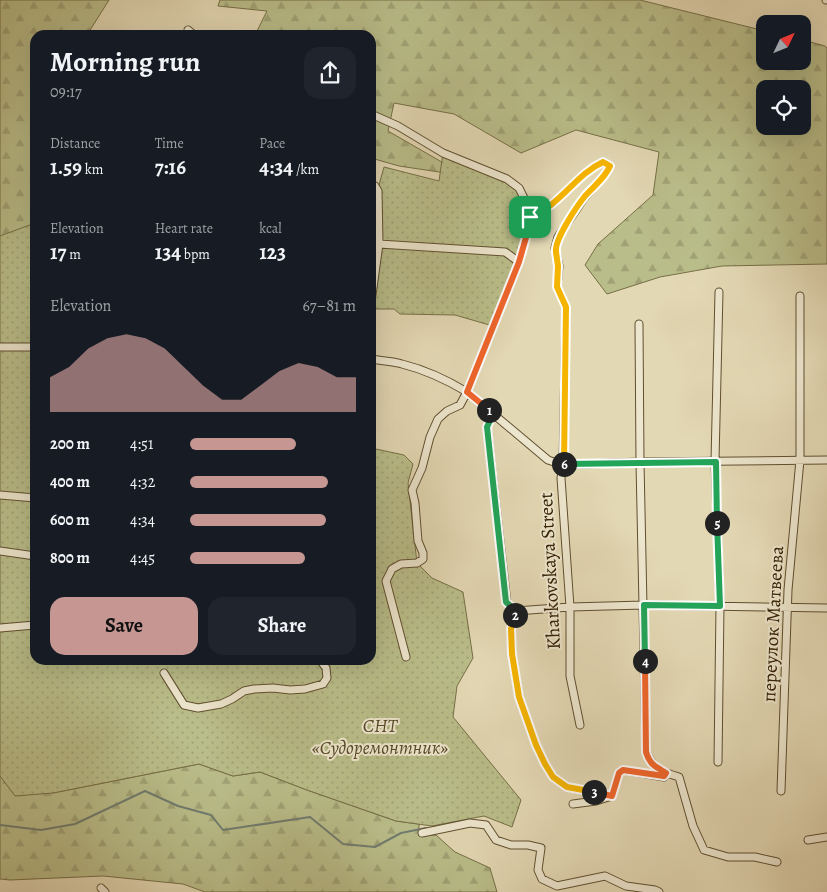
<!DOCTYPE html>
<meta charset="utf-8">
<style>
:root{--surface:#171b24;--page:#20242c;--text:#f1f3f6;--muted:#9ea1a6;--accent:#c59692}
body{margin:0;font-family:Alegreya,serif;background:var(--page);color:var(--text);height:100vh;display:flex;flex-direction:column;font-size:19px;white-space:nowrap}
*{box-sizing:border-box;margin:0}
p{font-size:16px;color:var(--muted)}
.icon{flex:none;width:28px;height:28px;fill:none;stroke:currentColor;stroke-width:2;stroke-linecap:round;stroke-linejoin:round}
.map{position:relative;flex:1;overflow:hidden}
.details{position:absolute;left:30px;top:30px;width:346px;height:635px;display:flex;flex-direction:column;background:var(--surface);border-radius:15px;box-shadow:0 5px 20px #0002}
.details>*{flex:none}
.needle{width:32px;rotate:47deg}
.controls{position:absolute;left:756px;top:15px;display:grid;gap:10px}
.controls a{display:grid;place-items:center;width:55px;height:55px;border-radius:10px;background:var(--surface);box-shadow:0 5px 20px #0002;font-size:25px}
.pin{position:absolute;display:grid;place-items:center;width:42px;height:42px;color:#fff;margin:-21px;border-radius:10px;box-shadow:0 2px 8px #0006}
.km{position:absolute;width:25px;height:25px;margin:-12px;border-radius:50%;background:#222;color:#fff;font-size:14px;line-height:25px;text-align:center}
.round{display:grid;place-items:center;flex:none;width:52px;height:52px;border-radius:15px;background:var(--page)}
.headline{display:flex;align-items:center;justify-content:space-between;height:85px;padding:0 20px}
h1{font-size:28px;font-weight:700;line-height:38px}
.metrics{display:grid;grid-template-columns:repeat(3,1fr);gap:8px;height:85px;padding:5px 20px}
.metrics div{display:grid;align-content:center}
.metrics b{font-size:21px;font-weight:700}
.metrics small{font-size:14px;font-weight:400}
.metrics p{font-size:14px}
.chart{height:140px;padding:10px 20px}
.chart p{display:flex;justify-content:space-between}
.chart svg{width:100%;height:90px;margin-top:5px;fill:var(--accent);opacity:.7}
.primary-button{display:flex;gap:10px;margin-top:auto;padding:10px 20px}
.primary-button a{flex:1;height:58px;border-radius:15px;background:var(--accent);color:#111;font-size:20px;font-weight:700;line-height:58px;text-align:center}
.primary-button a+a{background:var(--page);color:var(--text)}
ul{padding:0 20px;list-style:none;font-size:16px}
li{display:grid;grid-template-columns:80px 60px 1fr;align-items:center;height:38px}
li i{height:12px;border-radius:6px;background:var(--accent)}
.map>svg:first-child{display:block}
.forest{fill:url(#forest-firs);stroke:#766f46;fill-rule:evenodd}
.garden{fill:url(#garden-dots);stroke:#766f46}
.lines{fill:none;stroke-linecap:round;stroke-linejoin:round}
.stream{stroke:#717c6f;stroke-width:2}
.minor-casing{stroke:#604f30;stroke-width:9}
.minor{stroke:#ede6ce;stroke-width:7}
.split-1-casing{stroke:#fff;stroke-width:10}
.split-2-casing{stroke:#fff;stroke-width:10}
.split-3-casing{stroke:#fff;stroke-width:10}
.split-4-casing{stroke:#fff;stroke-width:10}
.split-5-casing{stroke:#fff;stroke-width:10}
.split-6-casing{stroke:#fff;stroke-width:10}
.split-7-casing{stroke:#fff;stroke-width:10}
.split-8-casing{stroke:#fff;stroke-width:10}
.split-1{stroke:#f0652b;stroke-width:6}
.split-2{stroke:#22a559;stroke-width:6}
.split-3{stroke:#f5b400;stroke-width:6}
.split-4{stroke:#f0652b;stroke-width:6}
.split-5{stroke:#22a559;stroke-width:6}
.split-6{stroke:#22a559;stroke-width:6}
.split-7{stroke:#f5b400;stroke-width:6}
.split-8{stroke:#f5b400;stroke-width:6}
.labels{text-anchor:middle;stroke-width:4;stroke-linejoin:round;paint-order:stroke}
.street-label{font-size:19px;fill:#342104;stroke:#ede6ce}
.park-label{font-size:19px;font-style:italic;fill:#554825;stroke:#ede6ce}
</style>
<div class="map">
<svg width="827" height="892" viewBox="0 0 827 892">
<defs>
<pattern id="forest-firs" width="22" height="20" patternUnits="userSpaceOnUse" patternTransform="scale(1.25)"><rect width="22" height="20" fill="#b9bd89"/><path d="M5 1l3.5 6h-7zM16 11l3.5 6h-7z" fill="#a0a275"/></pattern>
<pattern id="garden-dots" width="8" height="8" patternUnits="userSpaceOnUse" patternTransform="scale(1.25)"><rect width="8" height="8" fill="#b9bd89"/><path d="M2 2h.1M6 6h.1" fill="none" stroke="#a0a275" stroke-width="1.8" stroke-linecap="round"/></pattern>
</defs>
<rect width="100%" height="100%" fill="#e3d8b4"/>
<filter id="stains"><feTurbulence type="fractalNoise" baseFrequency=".004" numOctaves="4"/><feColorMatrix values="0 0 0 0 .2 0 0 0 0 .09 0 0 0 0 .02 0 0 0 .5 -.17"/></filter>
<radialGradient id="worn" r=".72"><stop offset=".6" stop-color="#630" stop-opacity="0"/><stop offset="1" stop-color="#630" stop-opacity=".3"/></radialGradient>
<path class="forest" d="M0,0H109L87,35H35V233L0,244Z
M220,0H640L765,31V61H802L803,40L825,46L827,48V264L722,266L660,277L607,294L585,265L598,244L653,195L659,152L576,130L521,153L454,114L394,103L388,131L466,176L399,166L371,158V35H255L267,11L218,6ZM765,89H802V126H765Z
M199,764L233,776L260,772L307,790L396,821L419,824V836L436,835L455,852L490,868L497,892H205L183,884L103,876L10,880L0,879V776L53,793Z"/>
<path class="garden" d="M443,153L507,179L519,188L531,220L493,326L455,315L400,314L394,309H371V184L375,186L379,185L384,167L439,181Z
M35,223V660H371V448L404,455L413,464L408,483L417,563L432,578L463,592L473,658L457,686L453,717L521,800L512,827L484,816L432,826L396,821L307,790L260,772L233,776L199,764L53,793L15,796L0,776V236Z"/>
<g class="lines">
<path class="stream" d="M0,825L41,830L75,824L145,791L178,806L211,815L223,830L310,817L343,844L375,847L401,833L426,828"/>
<g class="minor-casing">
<path id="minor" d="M826,0H827
M188,30L194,35
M371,114L398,126L443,153L507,179L519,188L529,208L531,220L519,262L467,392L460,405L447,411L438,419L430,437L422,468L412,490L415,503L418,541L423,553V559L417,563L401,564L392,569L386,581L406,657
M371,184L375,186L378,191L379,244L371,302
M530,217C561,205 575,175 603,162L610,166L607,172L584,198L558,237L555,248L559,266L557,287L566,307L563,465L561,478L570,607V676L580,725
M379,244L505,252L519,262
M639,324L640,462L646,751C652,769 662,772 679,777L693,826L704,850L728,857H755L777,862
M0,347H35
M371,359C382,361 392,361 402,364C426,370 447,380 467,392L548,460L563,465L640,462L827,460
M493,414L487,427L507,603L516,611L570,607L644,605L827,608
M0,495L35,498
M0,551L35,556
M516,611L511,629L512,654L519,697L536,745L545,764L553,777L567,787L612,796
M0,628L35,625
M164,673L184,705L198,708L221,704L232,699L244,691L254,689L273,688L290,690L305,689L323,684L327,678L326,668L320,660
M718,762L720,606L715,461L719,292
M781,791L788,590L800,460V296
M573,804L596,801L612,796L619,773L623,770L664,777L666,773
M422,833L470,823L486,825L496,840L511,845H528L541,848L538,870L542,879L557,886L605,876L626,886L655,890L659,892
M808,840L827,837
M101,888L105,892"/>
</g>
<use href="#minor" class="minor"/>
</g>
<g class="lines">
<g class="split-1-casing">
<path id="split-1" d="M489,410L467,392L519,262L531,220L530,217"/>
</g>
<g class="split-2-casing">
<path id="split-2" d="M489,410L493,414L487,427L506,602L516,611L515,615"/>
</g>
<g class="split-3-casing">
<path id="split-3" d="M515,615L511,629L512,654L519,697L536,745L545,764L553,777L567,787L594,792"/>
</g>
<g class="split-4-casing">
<path id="split-4" d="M594,792L612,796L619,773L623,770L664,776L666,773C655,766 650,765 646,752L645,661"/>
</g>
<g class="split-5-casing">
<path id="split-5" d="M645,661L644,605L720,606L717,523"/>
</g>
<g class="split-6-casing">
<path id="split-6" d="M564,464L716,462L717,523"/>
</g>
<g class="split-7-casing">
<path id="split-7" d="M556,252L558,266L557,287L566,307L564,464"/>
</g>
<g class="split-8-casing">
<path id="split-8" d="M530,217C561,205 575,175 603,162L610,166C605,178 594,186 585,196C577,206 554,240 556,252"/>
</g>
<use href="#split-1" class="split-1"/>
<use href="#split-2" class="split-2"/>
<use href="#split-3" class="split-3"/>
<use href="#split-4" class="split-4"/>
<use href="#split-5" class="split-5"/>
<use href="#split-6" class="split-6"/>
<use href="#split-7" class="split-7"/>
<use href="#split-8" class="split-8"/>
</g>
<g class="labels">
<g class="street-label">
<text transform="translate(549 571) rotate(-93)" y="7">Kharkovskaya Street</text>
<text transform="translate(772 624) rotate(-87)" y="7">переулок Матвеева</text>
</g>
<g class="park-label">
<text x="380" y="732">СНТ<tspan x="380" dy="22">«Судоремонтник»</tspan></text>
</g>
</g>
<rect width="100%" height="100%" filter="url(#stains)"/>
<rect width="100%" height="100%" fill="url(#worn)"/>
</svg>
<div class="controls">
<a><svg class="needle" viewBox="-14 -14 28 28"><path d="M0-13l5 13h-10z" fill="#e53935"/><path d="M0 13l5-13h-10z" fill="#9ea1a6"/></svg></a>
<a><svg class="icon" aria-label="locate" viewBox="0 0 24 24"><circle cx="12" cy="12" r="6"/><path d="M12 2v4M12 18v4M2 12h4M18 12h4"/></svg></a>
</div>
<div class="pin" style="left:530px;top:217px;background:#1e9e55"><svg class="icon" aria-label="arrive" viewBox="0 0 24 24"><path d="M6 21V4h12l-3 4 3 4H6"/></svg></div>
<b class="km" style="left:489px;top:410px">1</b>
<b class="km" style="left:515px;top:615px">2</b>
<b class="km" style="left:594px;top:792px">3</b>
<b class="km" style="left:645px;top:661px">4</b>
<b class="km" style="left:717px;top:523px">5</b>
<b class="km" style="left:564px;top:464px">6</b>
<section class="details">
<div class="headline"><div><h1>Morning run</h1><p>09:17</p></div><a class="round"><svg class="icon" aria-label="share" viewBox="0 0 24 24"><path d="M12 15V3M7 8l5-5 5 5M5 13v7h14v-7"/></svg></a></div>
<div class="metrics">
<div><p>Distance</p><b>1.59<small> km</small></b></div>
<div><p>Time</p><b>7:16</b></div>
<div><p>Pace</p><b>4:34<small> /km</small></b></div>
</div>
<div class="metrics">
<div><p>Elevation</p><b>17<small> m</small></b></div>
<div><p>Heart rate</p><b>134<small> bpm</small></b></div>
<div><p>kcal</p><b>123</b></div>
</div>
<div class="chart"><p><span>Elevation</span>67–81 m</p>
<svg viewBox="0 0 160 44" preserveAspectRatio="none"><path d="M0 44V27L10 22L20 13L30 8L40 6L50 8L60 13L70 22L80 31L90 38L100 38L110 31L120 24L130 20L140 22L150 27L160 27V44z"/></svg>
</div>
<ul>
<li><b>200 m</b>4:51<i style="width:64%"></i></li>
<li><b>400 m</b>4:32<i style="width:83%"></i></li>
<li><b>600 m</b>4:34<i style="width:82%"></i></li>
<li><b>800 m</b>4:45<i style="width:69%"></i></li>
</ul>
<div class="primary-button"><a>Save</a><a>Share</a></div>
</section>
</div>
